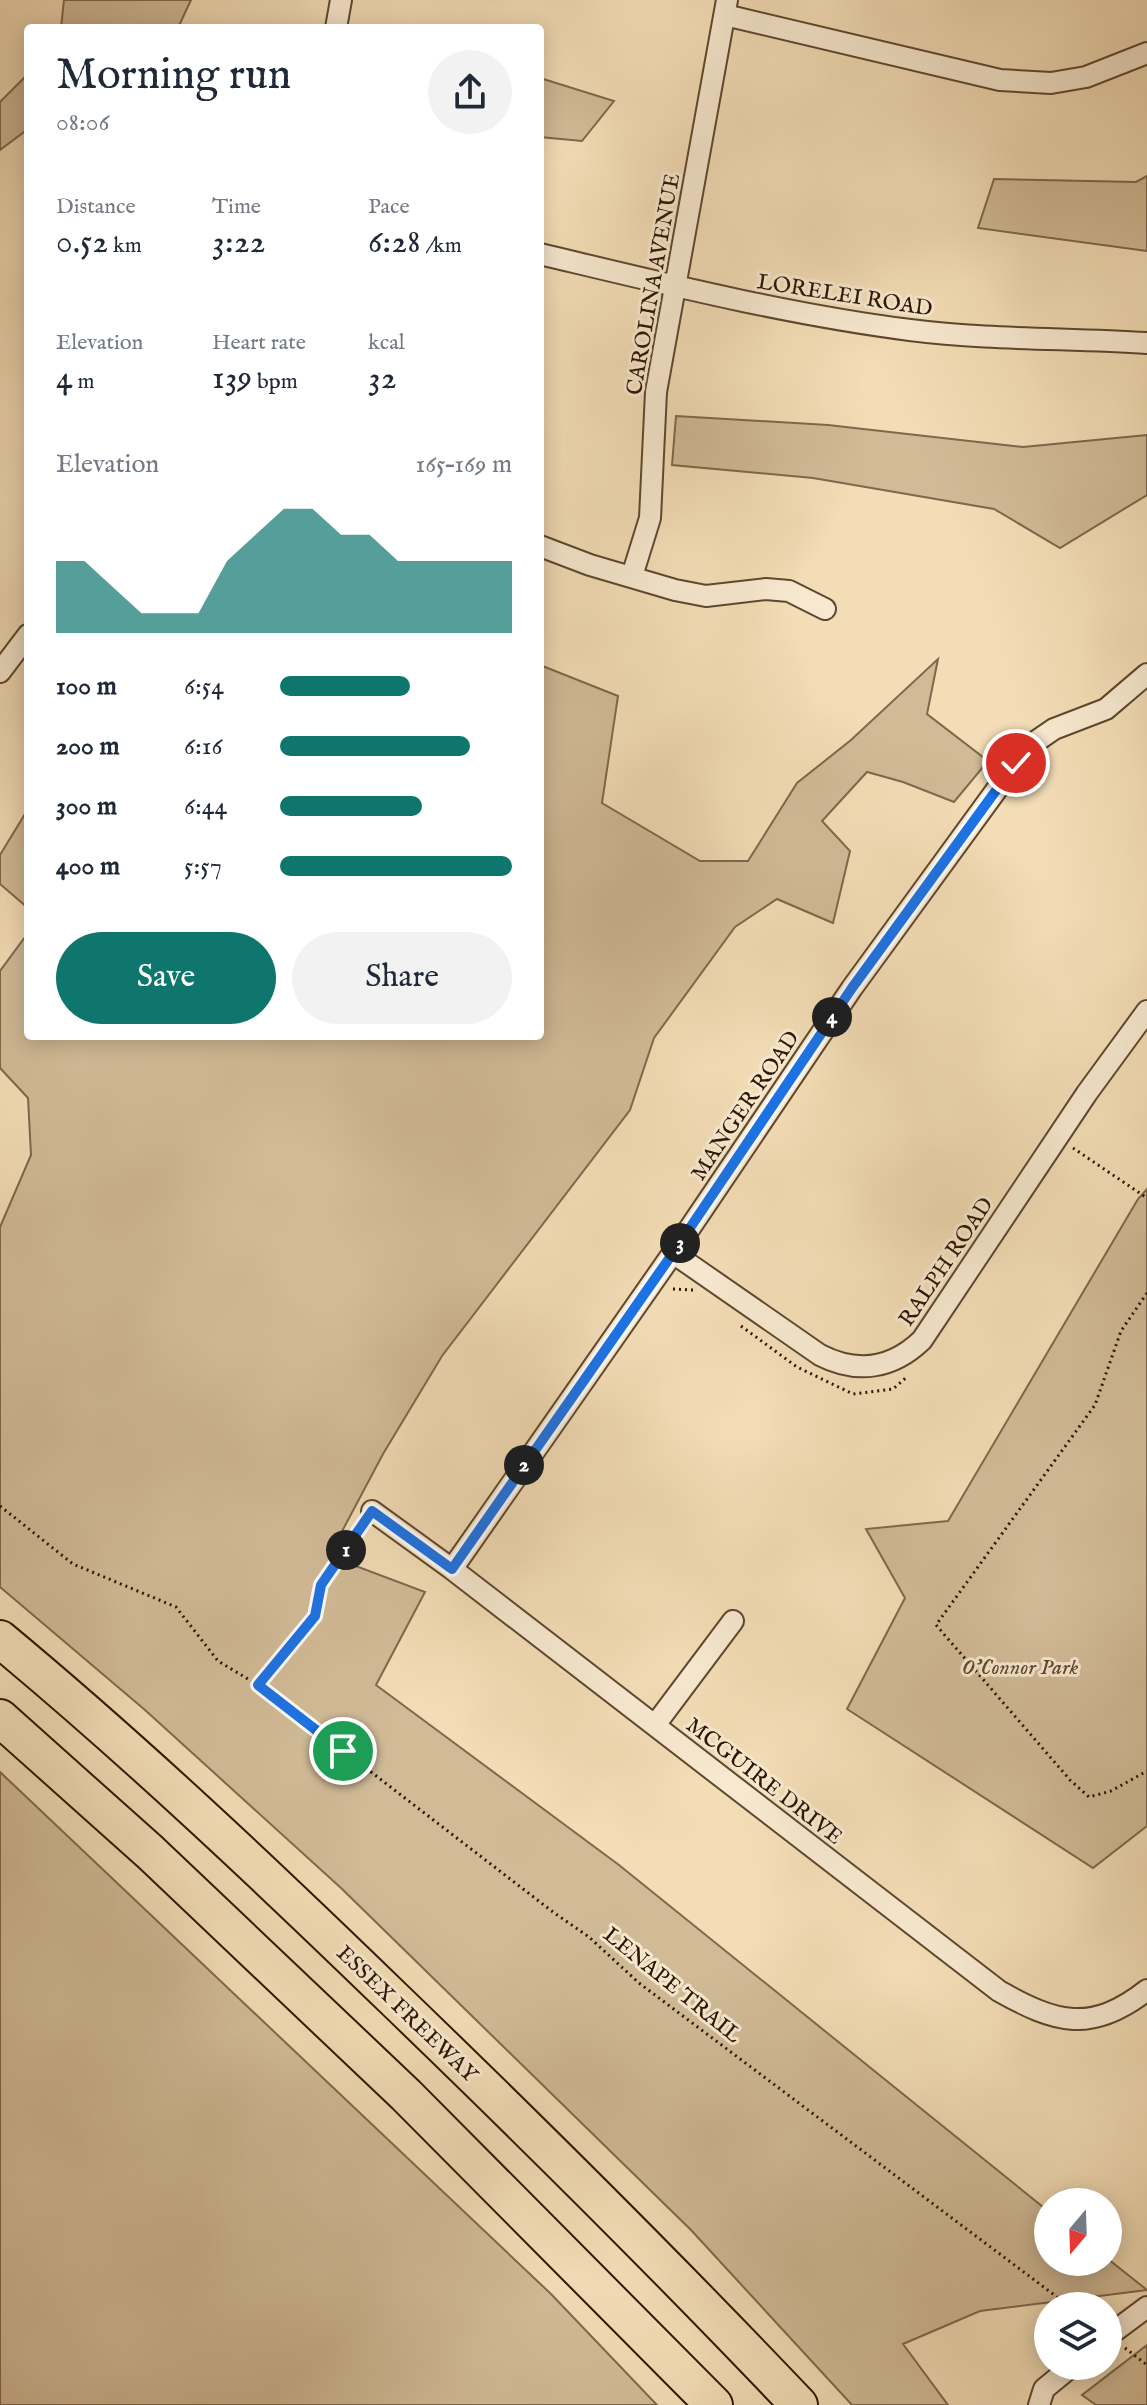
<!DOCTYPE html>
<meta charset="utf-8">
<style>
:root{--surface:#fff;--page:#f2f2f3;--text:#1f2937;--muted:#747a83;--accent:#0f766e}
body{margin:0;font-family:"IM FELL English",serif;background:var(--page);color:var(--text);height:100vh;display:flex;flex-direction:column;font-size:30px;white-space:nowrap}
*{box-sizing:border-box;margin:0}
p{font-size:26px;color:var(--muted)}
.icon{flex:none;width:44px;height:44px;fill:none;stroke:currentColor;stroke-width:2;stroke-linecap:round;stroke-linejoin:round}
.map{position:relative;flex:1;overflow:hidden}
.side{position:absolute;left:24px;top:24px;width:520px;height:1016px;display:flex;flex-direction:column;background:var(--surface);border-radius:8px;box-shadow:0 4px 20px #0003}
.side>*{flex:none}
.needle{width:52px;rotate:199deg}
.fabs{position:absolute;left:1034px;top:2188px;display:grid;gap:16px}
.fabs a{display:grid;place-items:center;width:88px;height:88px;border-radius:50%;background:var(--surface);box-shadow:0 4px 20px #0003;font-size:40px}
.pin{position:absolute;display:grid;place-items:center;width:68px;height:68px;color:#fff;margin:-34px;border:4px solid #fff;border-radius:50%;box-shadow:0 2px 8px #0007}
.km{position:absolute;width:40px;height:40px;margin:-20px;border-radius:50%;background:#222;color:#fff;font-size:22px;line-height:40px;text-align:center}
.round{display:grid;place-items:center;flex:none;width:84px;height:84px;border-radius:42px;background:var(--page)}
.headline{display:flex;align-items:center;justify-content:space-between;height:136px;padding:0 32px}
h1{font-size:44px;font-weight:600;line-height:60px}
.metrics{display:grid;grid-template-columns:repeat(3,1fr);gap:12px;height:136px;padding:8px 32px}
.metrics div{display:grid;align-content:center}
.metrics b{font-size:34px;font-weight:600}
.metrics small{font-size:22px;font-weight:400}
.metrics p{font-size:22px}
.chart{height:224px;padding:16px 32px}
.chart p{display:flex;justify-content:space-between}
.chart svg{width:100%;height:144px;margin-top:8px;fill:var(--accent);opacity:.7}
.button{display:flex;gap:16px;margin-top:auto;padding:16px 32px}
.button a{flex:1;height:92px;border-radius:48px;background:var(--accent);color:#fff;font-size:32px;font-weight:600;line-height:92px;text-align:center}
.button a+a{background:var(--page);color:var(--text)}
ul{padding:0 32px;list-style:none;font-size:26px}
li{display:grid;grid-template-columns:128px 96px 1fr;align-items:center;height:60px}
li i{height:20px;border-radius:10px;background:var(--accent)}
.map>svg:first-child{display:block}
.green{fill:#d1bb97;stroke:#7f684c;stroke-width:2}
.lines{fill:none;stroke-linecap:round;stroke-linejoin:round}
.street-casing{stroke:#5e472e;stroke-width:24}
.highway-casing{stroke:#2d1500;stroke-width:40}
.path{stroke:#2d1500;stroke-width:3;stroke-dasharray:2 4;stroke-linecap:butt}
.street{stroke:#f7e9d0;stroke-width:20}
.highway{stroke:#f3ddb6;stroke-width:36}
.route-casing{stroke:#fff;stroke-width:16}
.route{stroke:#1a73e8;stroke-width:10}
.labels{text-anchor:middle;stroke-width:6;stroke-linejoin:round;paint-order:stroke}
.street-label{font-size:22px;fill:#2d1500;stroke:#f7e9d0}
.park-label{font-size:22px;font-style:italic;fill:#5e472d;stroke:#f7e9d0}
</style>
<div class="map">
<svg width="1147" height="2405" viewBox="0 0 1147 2405">
<rect width="100%" height="100%" fill="#f3ddb6"/>
<filter id="stains"><feTurbulence type="fractalNoise" baseFrequency=".0025" numOctaves="4"/><feColorMatrix values="0 0 0 0 .2 0 0 0 0 .09 0 0 0 0 .02 0 0 0 .5 -.17"/></filter>
<radialGradient id="worn" r=".72"><stop offset=".6" stop-color="#630" stop-opacity="0"/><stop offset="1" stop-color="#630" stop-opacity=".3"/></radialGradient>
<path class="green" d="M64,0H191L178,28H61Z
M28,74V129L0,150V102Z
M540,78L614,101L582,141L540,137Z
M1147,176V251L978,228L994,179L1136,182Z
M676,416L828,425L1023,447L1147,435V495L1060,548L994,509L813,478L672,465Z
M938,659L927,714L988,761L954,802L903,782L867,772L822,821L850,851L833,923L777,899L735,927L654,1038L630,1110L442,1356L383,1454L339,1537L353,1565L425,1592L376,1685L619,1865L1048,2211V2262H1108V2259L1147,2290L980,2311L903,2344L948,2405H852L691,2230L341,1888L145,1710L0,1587V1227L31,1155L28,1098L0,1068V971L28,933V1036H540V665L618,696L602,803L700,861H748L797,783L851,740Z
M28,809V908L0,884V855Z
M1147,1189V1826L1093,1868L847,1709L905,1598L866,1529L948,1521L1138,1199Z
M0,1772L551,2294L657,2405H0Z
M1147,2345V2405H1096L1082,2395Z"/>
<g class="lines">
<g class="street-casing">
<path id="street" d="M725,15L1000,80L1051,83L1086,77L1147,53
M336,28L341,0
M540,254C662,283 785,314 910,330C989,340 1068,338 1147,343
M540,546L590,565L675,590L706,596L766,589L789,591L825,609
M632,576L650,518L656,392L727,0
M0,672L28,635
M673,1253L820,1355C857,1374 892,1369 922,1340L1087,1093L1147,1011
M372,1511L452,1569L999,1991C1056,2023 1091,2034 1147,1990
M452,1569L673,1253L852,988L1016,763L1035,742L1054,729L1106,709L1147,674
M655,1725L733,1621
M1108,2336L1147,2307
M1039,2405L1044,2389L1072,2366"/>
</g>
<g class="highway-casing">
<path id="highway" d="M0,1639C136,1752 266,1875 393,1998C531,2131 667,2266 799,2405
M0,1718L150,1852L406,2095L714,2405"/>
</g>
<path class="path" d="M1073,1148L1147,1198
M673,1289L693,1290
M1147,1293L1121,1331L1095,1405L936,1625L1070,1780L1089,1797L1111,1791L1147,1771
M741,1326L797,1367L853,1394L893,1389L908,1376
M0,1506L73,1564L176,1607L218,1661L258,1685L553,1912L589,1937L639,1983L1069,2306
M258,1685L315,1616L321,1585L362,1527
M1125,2348L1147,2365"/>
<use href="#street" class="street"/>
<use href="#highway" class="highway"/>
</g>
<g class="lines">
<g class="route-casing">
<path id="route" d="M343,1751L258,1685L315,1616L321,1585L372,1511L452,1569L673,1253L852,988L1016,763"/>
</g>
<use href="#route" class="route"/>
</g>
<g class="labels">
<g class="street-label">
<text transform="translate(652 284) rotate(-80)" y="8">CAROLINA AVENUE</text>
<text transform="translate(845 294) rotate(9)" y="8">LORELEI ROAD</text>
<text transform="translate(744 1105) rotate(-56)" y="8">MANGER ROAD</text>
<text transform="translate(945 1261) rotate(-56)" y="8">RALPH ROAD</text>
<text transform="translate(765 1780) rotate(38)" y="8">MCGUIRE DRIVE</text>
<text transform="translate(673 1984) rotate(39)" y="8">LENAPE TRAIL</text>
<text transform="translate(408 2013) rotate(44)" y="8">ESSEX FREEWAY</text>
</g>
<g class="park-label">
<text x="1020" y="1674">O'Connor Park</text>
</g>
</g>
<rect width="100%" height="100%" filter="url(#stains)"/>
<rect width="100%" height="100%" fill="url(#worn)"/>
</svg>
<div class="fabs">
<a><svg class="needle" viewBox="-14 -14 28 28"><path d="M0-13l5 13h-10z" fill="#e53935"/><path d="M0 13l5-13h-10z" fill="#747a83"/></svg></a>
<a><svg class="icon" aria-label="layers" viewBox="0 0 24 24"><path d="M12 4l9 5-9 5-9-5zM3 14l9 5 9-5"/></svg></a>
</div>
<div class="pin" style="left:343px;top:1751px;background:#1e9e55"><svg class="icon" aria-label="arrive" viewBox="0 0 24 24"><path d="M6 21V4h12l-3 4 3 4H6"/></svg></div>
<div class="pin" style="left:1016px;top:763px;background:#d93025"><svg class="icon" aria-label="check" viewBox="0 0 24 24"><path d="M5 12l5 5 9-10"/></svg></div>
<b class="km" style="left:346px;top:1550px">1</b>
<b class="km" style="left:524px;top:1465px">2</b>
<b class="km" style="left:680px;top:1243px">3</b>
<b class="km" style="left:832px;top:1017px">4</b>
<section class="side">
<div class="headline"><div><h1>Morning run</h1><p>08:06</p></div><a class="round"><svg class="icon" aria-label="share" viewBox="0 0 24 24"><path d="M12 15V3M7 8l5-5 5 5M5 13v7h14v-7"/></svg></a></div>
<div class="metrics">
<div><p>Distance</p><b>0.52<small> km</small></b></div>
<div><p>Time</p><b>3:22</b></div>
<div><p>Pace</p><b>6:28<small> /km</small></b></div>
</div>
<div class="metrics">
<div><p>Elevation</p><b>4<small> m</small></b></div>
<div><p>Heart rate</p><b>139<small> bpm</small></b></div>
<div><p>kcal</p><b>32</b></div>
</div>
<div class="chart"><p><span>Elevation</span>165–169 m</p>
<svg viewBox="0 0 160 44" preserveAspectRatio="none"><path d="M0 44V22L10 22L20 30L30 38L40 38L50 38L60 22L70 14L80 6L90 6L100 14L110 14L120 22L130 22L140 22L150 22L160 22V44z"/></svg>
</div>
<ul>
<li><b>100 m</b>6:54<i style="width:56%"></i></li>
<li><b>200 m</b>6:16<i style="width:82%"></i></li>
<li><b>300 m</b>6:44<i style="width:61%"></i></li>
<li><b>400 m</b>5:57<i style="width:100%"></i></li>
</ul>
<div class="button"><a>Save</a><a>Share</a></div>
</section>
</div>
